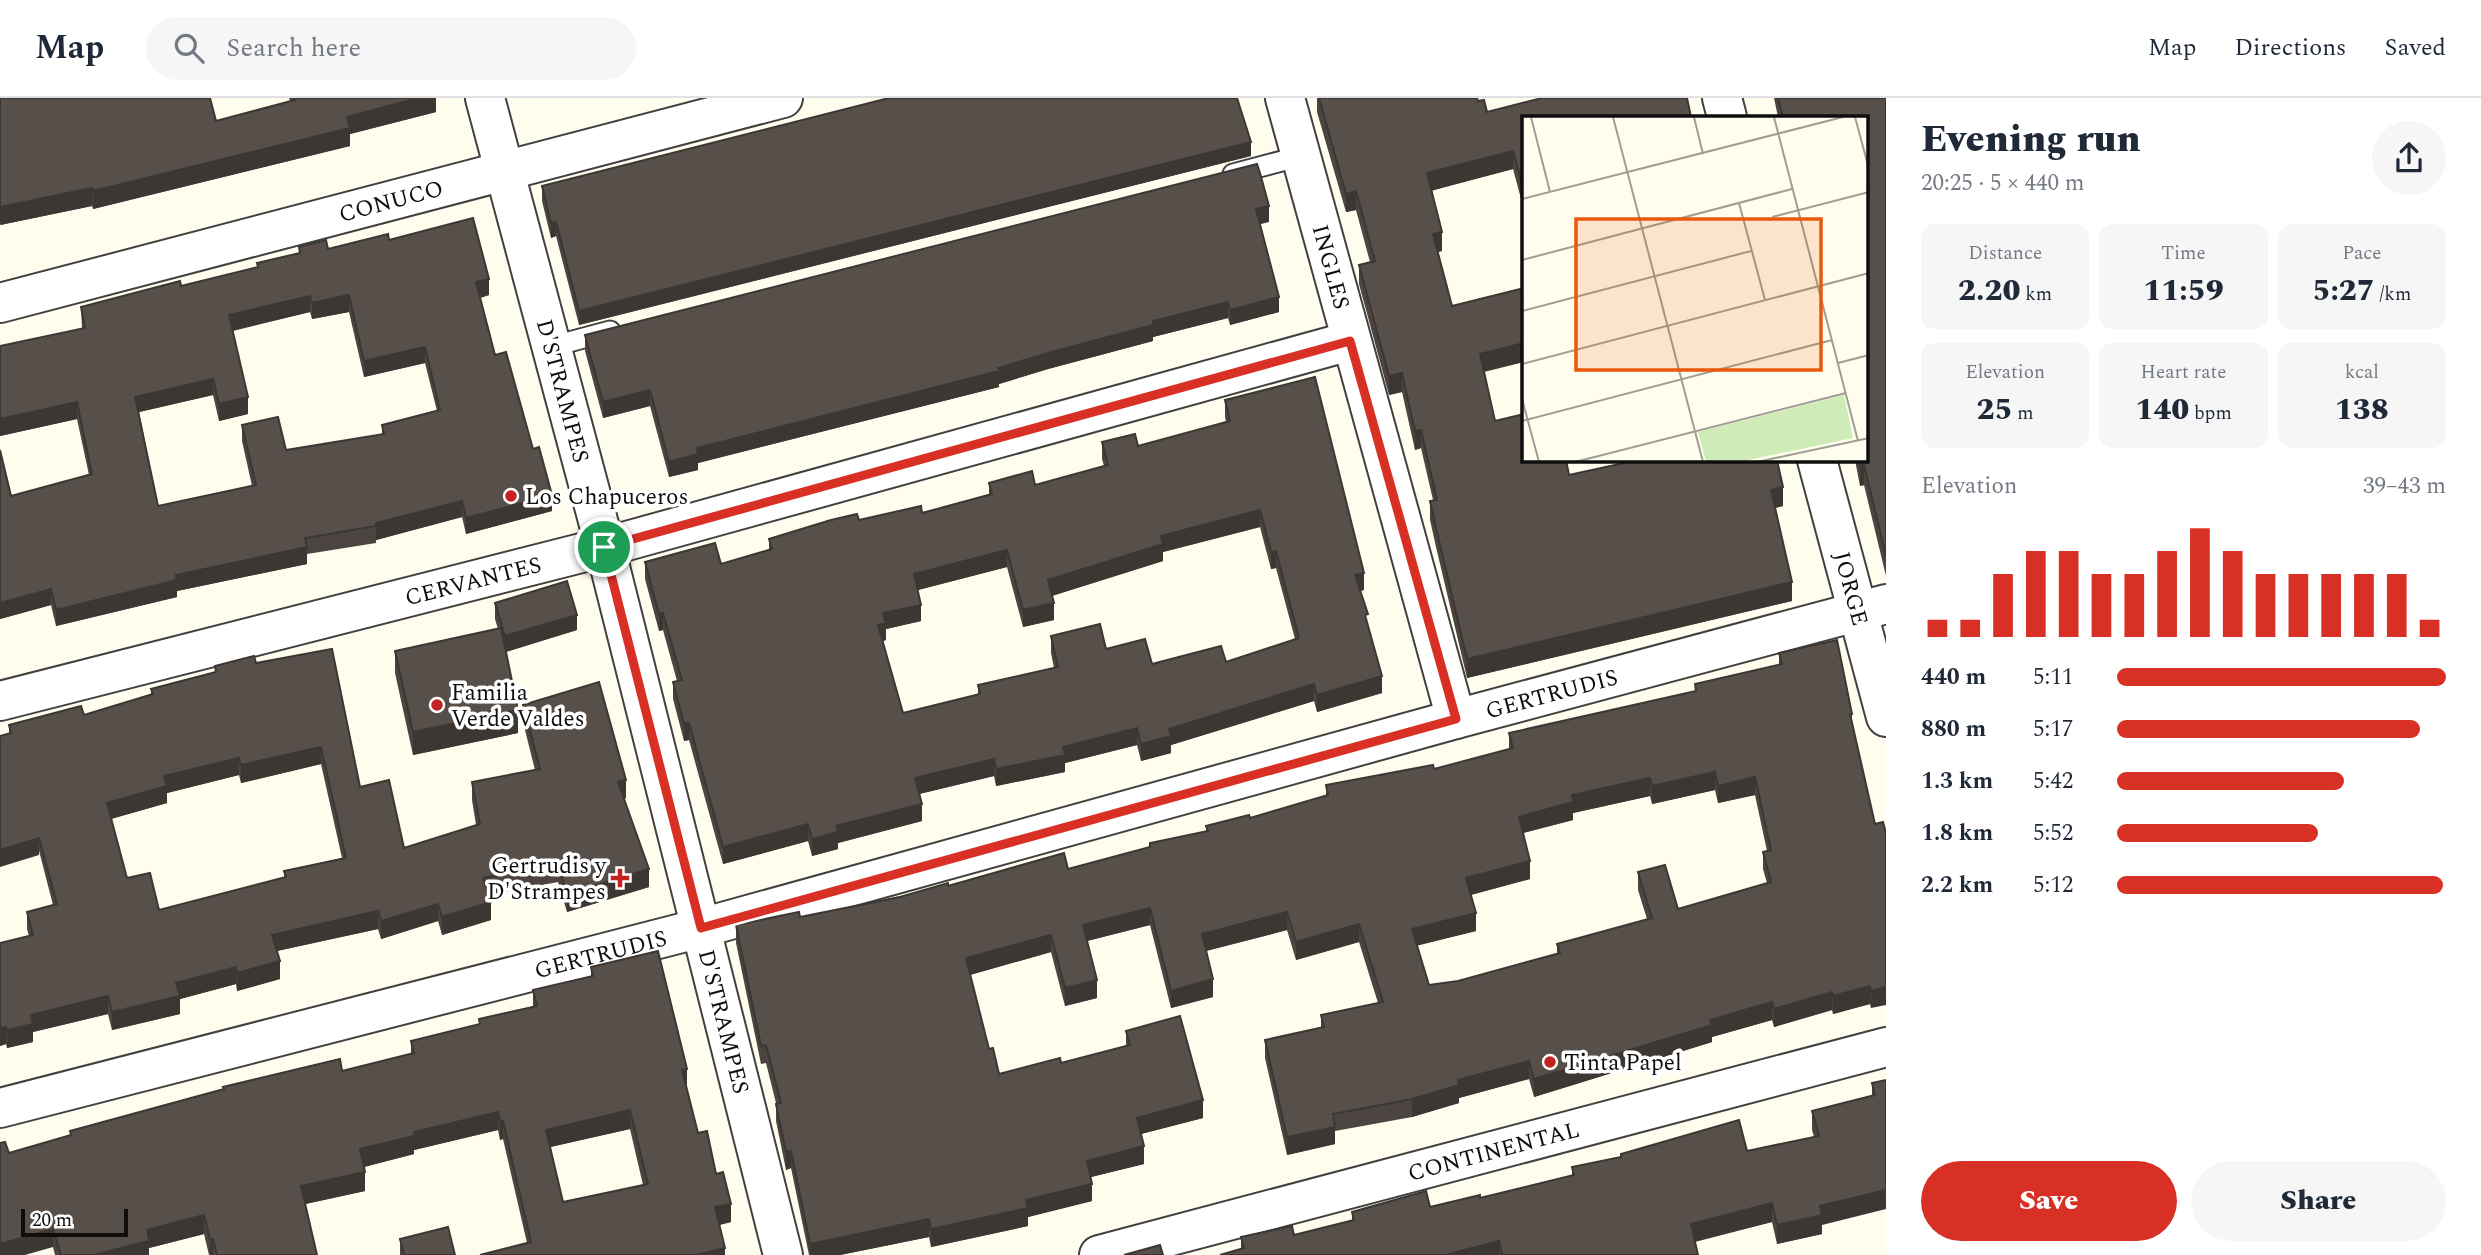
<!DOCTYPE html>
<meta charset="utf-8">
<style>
:root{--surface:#fff;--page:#f6f6f7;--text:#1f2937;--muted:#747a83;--line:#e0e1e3;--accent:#d93025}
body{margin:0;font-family:Spectral,serif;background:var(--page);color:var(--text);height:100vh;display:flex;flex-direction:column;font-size:26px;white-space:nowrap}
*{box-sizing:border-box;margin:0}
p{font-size:23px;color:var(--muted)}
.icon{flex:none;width:38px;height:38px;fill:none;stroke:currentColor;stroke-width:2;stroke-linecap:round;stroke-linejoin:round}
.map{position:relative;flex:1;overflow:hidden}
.sheet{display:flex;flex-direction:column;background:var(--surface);width:595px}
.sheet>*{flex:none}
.scale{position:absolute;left:21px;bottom:18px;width:107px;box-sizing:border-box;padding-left:7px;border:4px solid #0e0e0e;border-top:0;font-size:19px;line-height:24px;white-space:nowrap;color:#0e0e0e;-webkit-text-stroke:5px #fff;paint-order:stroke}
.pin{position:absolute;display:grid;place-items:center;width:60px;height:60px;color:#fff;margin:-30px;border:4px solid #fff;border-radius:50%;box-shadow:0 2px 7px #0007}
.round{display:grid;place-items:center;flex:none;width:74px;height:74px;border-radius:37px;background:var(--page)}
.summary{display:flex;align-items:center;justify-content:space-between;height:119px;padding:0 35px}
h1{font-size:38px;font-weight:800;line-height:52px}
.metrics{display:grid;grid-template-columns:repeat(3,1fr);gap:10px;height:119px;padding:7px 35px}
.metrics div{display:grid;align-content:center;border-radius:14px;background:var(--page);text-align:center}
.metrics b{font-size:30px;font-weight:800}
.metrics small{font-size:19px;font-weight:400}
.metrics p{font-size:19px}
.chart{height:196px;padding:14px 35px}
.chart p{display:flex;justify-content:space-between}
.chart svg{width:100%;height:126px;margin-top:7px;stroke:var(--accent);stroke-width:6}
.primary-button{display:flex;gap:14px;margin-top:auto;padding:14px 35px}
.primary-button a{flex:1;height:80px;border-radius:42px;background:var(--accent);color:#fff;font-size:28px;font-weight:800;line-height:80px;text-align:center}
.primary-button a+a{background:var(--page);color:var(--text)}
ul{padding:0 35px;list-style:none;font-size:23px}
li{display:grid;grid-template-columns:112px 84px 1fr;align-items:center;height:52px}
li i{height:18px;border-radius:9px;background:var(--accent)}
header{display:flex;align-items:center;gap:42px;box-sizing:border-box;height:98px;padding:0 35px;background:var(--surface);border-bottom:2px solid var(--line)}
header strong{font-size:33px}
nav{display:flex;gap:38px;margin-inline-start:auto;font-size:24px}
.search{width:490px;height:63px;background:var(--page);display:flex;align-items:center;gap:18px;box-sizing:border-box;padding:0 24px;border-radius:38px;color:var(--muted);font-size:26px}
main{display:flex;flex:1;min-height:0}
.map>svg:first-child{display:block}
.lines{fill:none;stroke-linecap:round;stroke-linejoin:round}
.lane-casing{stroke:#414141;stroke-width:23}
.street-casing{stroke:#414141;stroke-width:42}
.lane{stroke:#fff;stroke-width:19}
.street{stroke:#fff;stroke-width:38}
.wall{fill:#4b4440;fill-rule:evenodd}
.shaded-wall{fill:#3d3734}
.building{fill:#574f4a;stroke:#3d3734;stroke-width:2;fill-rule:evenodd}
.route-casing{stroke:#fff;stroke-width:14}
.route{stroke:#d93025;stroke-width:9}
.poi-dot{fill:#c22321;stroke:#fff;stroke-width:2.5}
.labels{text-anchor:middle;stroke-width:7;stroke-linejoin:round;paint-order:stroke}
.street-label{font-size:23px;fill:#0e0e0e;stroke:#fff}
.poi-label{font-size:23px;fill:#0e0e0e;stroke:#fff;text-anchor:start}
.inset-road{fill:none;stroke:#9f9d94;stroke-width:2}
.view{fill:#e8590c;fill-opacity:0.15;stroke:#e8590c;stroke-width:3.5}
.inset-edge{fill:none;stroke:#0e0e0e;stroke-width:3.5}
</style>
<header>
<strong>Map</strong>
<div class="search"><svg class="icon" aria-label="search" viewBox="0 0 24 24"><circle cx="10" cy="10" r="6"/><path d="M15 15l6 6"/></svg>Search here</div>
<nav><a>Map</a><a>Directions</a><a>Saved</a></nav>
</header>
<main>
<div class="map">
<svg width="1886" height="1157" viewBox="0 0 1886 1157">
<rect width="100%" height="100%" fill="#fffdee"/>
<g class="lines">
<g class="lane-casing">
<path id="lane" d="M1233,76L1301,58
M550,249L610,233"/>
</g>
<g class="street-casing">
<g id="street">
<path id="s1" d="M485,0L605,449L783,1157"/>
<path id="s2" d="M1285,0L1456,621"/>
<path d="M1722,0L1727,19"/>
<path id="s3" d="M0,205L783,0"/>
<path id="s4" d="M1817,362L1886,619"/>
<path id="s5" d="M0,603L605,449L1350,243"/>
<path id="s6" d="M0,1010L701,830L1456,621L1886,506"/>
<path id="s7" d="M1099,1157L1886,949"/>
</g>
</g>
<use href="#lane" class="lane"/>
<use href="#street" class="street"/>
</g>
<path class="wall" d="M289,0H436V14L350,36V48L93,111L92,108L0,127L216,23L290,3Z
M1317,0H1477L1478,3L1487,14L1524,19V112L1513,71L1432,92L1442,153L1437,154L1452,208L1484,274L1495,323L1569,377L1619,366L1618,362H1777L1783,408L1775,410L1792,503L1467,580L1436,449L1430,422V403L1433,402L1421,350L1415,352L1402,294L1389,297L1359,186V167L1370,164L1356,112L1346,114L1317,14Z
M1774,0H1886V478L1864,387L1860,388L1855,362H1867V19H1778Z
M1251,58L579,227L556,138L551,140L542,103V88Z
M1269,124L1260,126L1279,214L1230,227L1228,220L1153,239V243L1048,271L999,286V289L698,365V372L669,379L650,308L603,320L585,253V237Z
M389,142L489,197L480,200L495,257L533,351L552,413L466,436L462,419L376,442V445L307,456V466L177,493V499L56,528L51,507L0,521V352L11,398L89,377L77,321L0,338L82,230L81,209L181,188L257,169V165L299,155V149L328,151ZM310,214L312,221L349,214L364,279L425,265L437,313L382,327V336L286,352L242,327V343L252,388L158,408L139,314L213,297L219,323L248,316L233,233Z
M1225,302L1364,492L1360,493L1382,595L1317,614L1314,603L1171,647V655L1141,663L1137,647L1065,665V674L996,688L994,678L919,696L922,723L838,745V751L812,758L808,743L723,766L689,642L684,643L673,601V584L677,583L663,532L659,533L645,481V464L721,466L769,452V441L859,422L922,415L989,397V385L1035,387L1104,368L1102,361V344L1138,348L1226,324L1225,319ZM1260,429L1271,471L1276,470L1295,541L1226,564L1152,566L1106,551L1051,538V555L1054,570L978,587V597L903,615L883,543L886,542V531L921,523L918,492L1007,469L1023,529L1054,522L1052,498L1163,463V454Z
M495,505L577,532L506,554L518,635L413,657L395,575V553L498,531L495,521Z
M1779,555L1852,616V627L1875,726L1871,910L1870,906L1833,916L1832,912L1774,929L1772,922L1712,939V944L1534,999L1529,981L1459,1000V1005L1412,1019L1335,1033V1046L1287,1057L1265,960V942L1321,930V917L1378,905L1359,844L1296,862L1287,832L1206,853L1213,899L1171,910L1150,827L1087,843L1097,900L1065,908L1051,854L970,877L989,951L999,976L1061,965L1126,948V933L1203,1020L1141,1036L1144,1066L1091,1079L1092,1103L1028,1119V1128L931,1149L929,1139L840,1157H809L791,1070L786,1072L776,1023V1005L766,965L761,966L736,845V827L800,819L948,788L1068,771L1150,749V745L1206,733V728L1250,720L1326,698V687L1434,671L1509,651V635L1695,593V586L1779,567ZM1715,692L1718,705L1755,697L1767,753L1763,754V771L1767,785L1678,811L1638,774V792L1647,821L1557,846V856L1458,883L1429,887L1417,847L1476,833L1471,797L1530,781L1523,735L1573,722V715L1650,698L1652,706Z
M256,565L360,689L404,750L476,727L472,702V684L535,672L523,624V607L626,700L624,701L649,789L567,814L558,784L488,797L491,822L442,837L438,823L381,841L378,831L277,853L280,881L237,893L236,886L180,901V916L112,932L108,916L33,934V944L7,950L6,946L0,948L29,838L27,831V814L53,807L9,636V627L84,617L151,597V591L215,575V568ZM321,666L342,760L284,773V780L159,812L127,780L111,721L167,705V695L239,677L241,685Z
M591,869L687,989H686L698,1035L716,1076L731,1124L719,1127L725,1157L527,1145L503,1041L500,1042L498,1032L414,1052V1056L364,1069L365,1093L305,1106L317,1157H209L204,1136L149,1150V1157H55L53,1149L9,1055L70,1037V1033L342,973L411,956V943L479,926V921L533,909V892L591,878ZM630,1031L643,1087L563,1104L550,1049Z
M1886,982L1822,1127V1136L1777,1146L1772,1124L1695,1143L1698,1157H1220L1241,1151V1139L1294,1137L1352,1122V1114L1430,1109L1480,1100L1572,1077V1069L1621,1059V1056L1747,1053L1814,1039L1812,1032V1013L1872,998V985Z
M400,1141L455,1157H400Z"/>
<path class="shaded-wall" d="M418,0H436V14L350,36V48L93,111V93L347,19Z
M1251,44V58L579,227V213Z
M1513,53V71L1427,94V75Z
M92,90V108L0,127V109Z
M1356,93V112L1346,114V96Z
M1269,108V124L1256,127V111Z
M556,124V138L551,140V125Z
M1442,134V153L1433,155V136Z
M489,181V197L476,201V184Z
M349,197V214L312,221V205Z
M310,198V214L229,233V217Z
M1279,199V214L1230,227V212Z
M1228,204V220L1153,239V243L1048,271L999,286V289L698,365V372L669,379V364L697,350L998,270L1153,223Z
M1524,245V264L1480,275V256Z
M425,249V265L364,279V263Z
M1402,275V294L1389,297V278Z
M213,281V297L135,315V299Z
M650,292V308L603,320V304Z
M248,299V316L219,323V306Z
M77,304V321L0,338V321Z
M1421,332V350L1415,352V333Z
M1864,367V387L1860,388V368Z
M1783,389V408L1771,411V392Z
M552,397V413L466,436V420Z
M462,403V419L376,442V425Z
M1260,412V429L1163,454V463L1048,499V482L1161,438Z
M307,449V466L177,493V499L56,528V512L176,477Z
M1007,452V469L914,493V476Z
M1276,453V470L1271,471V454Z
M1364,475V492L1355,494V477Z
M1792,484V503L1467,580V561Z
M51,491V507L0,521V505Z
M1054,505V522L1023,529V512Z
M921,507V523L886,531V542L878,544V527L883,515Z
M663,515V532L659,533V516Z
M577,517V532L505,554V538Z
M1382,578V595L1317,614V597Z
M1314,586V603L1171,647V655L1141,663V646L1169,631Z
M518,612V635L413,657V634Z
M689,625V642L684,643V626Z
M1137,630V647L1065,665V674L996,688V671L1063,649Z
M321,649V666L241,685V667Z
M239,660V677L167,695V705L107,722V705L164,678Z
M994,661V678L915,697V680Z
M1715,674V692L1652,706V688Z
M1755,679V697L1718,705V688Z
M1650,680V698L1573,715V722L1519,736V719L1572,697Z
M626,682V700L618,702V684Z
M922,706V723L838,745V751L812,758V741L836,728Z
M808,726V743L723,766V749Z
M39,740V757L0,769V752Z
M1530,763V781L1466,798V780Z
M649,771V789L567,814V796Z
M491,804V822L442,837V819Z
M438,806V823L381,841V823Z
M1150,810V827L1083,844V827Z
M378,813V831L272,854V837Z
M1287,814V832L1202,854V836Z
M1476,815V833L1412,849V831Z
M1359,826V844L1296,862V844Z
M1051,837V854L966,878V860Z
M280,863V881L237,893V875Z
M236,869V886L180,901V916L112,932V914L176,885Z
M1213,881V899L1171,910V893Z
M1097,882V900L1065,908V890Z
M1870,888V906L1833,916V898Z
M1886,889V907L1871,910V893Z
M1832,894V912L1774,929V911Z
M108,898V916L33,934V944L7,950V932L31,917Z
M1772,904V922L1712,939V944L1534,999V981L1710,922Z
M6,929V946L0,948V930Z
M1529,963V981L1459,1000V1005L1412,1019V1001L1458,982Z
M687,971V989L682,990V972Z
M1203,1002V1020L1137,1037V1020Z
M630,1012V1031L546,1050V1032Z
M498,1014V1032L414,1052V1056L360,1070V1051L414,1034Z
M500,1023H503V1041L500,1042Z
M1335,1029V1046L1287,1057V1039Z
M1144,1048V1066L1087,1080V1063Z
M791,1053V1070L786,1072V1054Z
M365,1074V1093L301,1107V1088Z
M1092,1086V1103L1028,1119V1128L931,1149V1131L1026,1102Z
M1886,1092V1111L1822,1127V1136L1777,1146V1127L1820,1108Z
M1772,1105V1124L1691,1145V1126Z
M731,1106V1124L715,1128V1109Z
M204,1117V1136L149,1150V1157H93L147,1132Z
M929,1121V1139L840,1157H810V1146Z
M53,1131V1149L25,1157H0V1146Z
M210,1141H213V1157H210Z
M1499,1143V1157H1445Z
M725,1150V1157H695Z"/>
<path class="building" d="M0,0H210L216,23L295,2L294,0H418L347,19L350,30L93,93L92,90L0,109Z
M889,0H1237L1251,44L579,213L556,124L551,125L542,88Z
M1319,0H1477L1478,3L1484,2L1487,14L1542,0H1687L1691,19H1524V93L1513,53L1427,75L1442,134L1433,136L1452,208L1524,190V245L1480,256L1495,323L1524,316V362H1566L1569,377L1624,365L1623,362H1777L1783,389L1771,392L1792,484L1467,561L1436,430L1430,403L1437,402L1421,332L1415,333L1402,275L1389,278L1359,167L1375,163L1356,93L1346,96Z
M1778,0H1886V458L1864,367L1860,368L1859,362H1867V19H1783Z
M1257,66L1260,75L1269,108L1256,111L1279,199L1230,212L1228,204L1153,223V227L1048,255L998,270L999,273L697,350L698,356L669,364L650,292L603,304L585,237Z
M473,120L489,181L476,184L495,257L506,254L533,351L539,349L552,397L466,420L462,403L376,425V428L305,440L307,449L176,477L177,482L56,512L51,491L0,505V352L11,398L92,376L77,304L0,321V248L85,230L81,209L180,183L181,188L258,169L257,165L300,155L299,149L326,142L328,151L388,136L389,142ZM349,197L364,263L425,249L440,312L382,327L384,336L286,352L278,319L242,327L256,387L158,408L135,299L213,281L219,306L248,299L229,217L310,198L312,205Z
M1315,279L1364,475L1355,477L1368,516L1365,517L1382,578L1317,597L1314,586L1169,631L1171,638L1141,646L1137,630L1063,649L1065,657L996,671L994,661L915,680L922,706L836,728L838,734L812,741L808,726L723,749L689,625L684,626L673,584L682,582L663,515L659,516L645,464L715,445L721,466L772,451L769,441L831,422L857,416L859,422L921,408L922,415L992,396L989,385L1032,373L1035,387L1108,367L1102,344L1135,336L1138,348L1230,323L1225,302ZM1260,412L1271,454L1276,453L1299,540L1226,564L1221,548L1152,566L1145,541L1106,551L1100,526L1051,538L1058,569L978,587L980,596L903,615L878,527L886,525L883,515L921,507L914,476L1007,452L1023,512L1054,505L1048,482L1163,446L1161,438Z
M567,483L577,517L505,538L495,505Z
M501,530L518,612L413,634L395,553Z
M1837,542L1852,616H1850L1875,726L1883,724L1886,735V889L1871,893L1870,888L1833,898L1832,894L1774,911L1772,904L1710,922L1712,927L1534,981L1529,963L1458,982L1459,987L1412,1001L1333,1016L1335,1029L1287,1039L1265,942L1324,929L1321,917L1383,904L1359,826L1296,844L1287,814L1202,836L1213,881L1171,893L1150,810L1083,827L1097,882L1065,890L1051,837L966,860L989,951L993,950L999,976L1060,960L1061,965L1130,947L1126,933L1180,918L1203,1002L1137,1020L1144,1048L1087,1063L1092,1086L1026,1102L1028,1110L931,1131L929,1121L810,1146L791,1053L786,1054L776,1006L781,1005L766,947L761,948L736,827L799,814L800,819L900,799L948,785V788L1064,755L1068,771L1150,749V745L1208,733L1206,728L1249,717L1250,720L1328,697L1326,687L1433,667L1434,671L1513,650L1509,635L1696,593L1695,586L1782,566L1779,555ZM1715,674L1718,688L1755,679L1771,752L1763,754L1771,784L1678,811L1665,767L1638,774L1652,820L1557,846L1560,855L1458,883L1429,887L1412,831L1476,815L1466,780L1530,763L1519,719L1573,704L1572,697L1650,680L1652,688Z
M332,551L360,689L389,682L404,750L480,726L472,684L540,671L523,607L599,584L626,682L618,684L649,771L567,796L558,766L483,780L491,804L442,819L438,806L381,823L378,813L272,837L280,863L237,875L236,869L176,885L180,898L112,914L108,898L31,917L33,926L7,932L6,929L0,930V845L33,837L27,814L57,806L39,740L0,752V638L11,635L9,627L81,608L84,617L153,596L151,591L216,574L215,568L254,558L256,565ZM321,649L346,760L284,773L286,779L159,812L150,775L127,780L107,705L167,688L164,678L239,660L241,667Z
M658,853L687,971L682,972L698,1035L707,1033L716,1076L723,1074L731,1106L715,1109L725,1150L695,1157H480L531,1144L503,1023H500L498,1014L414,1034V1038L360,1051L365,1074L301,1088L317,1157H217L213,1141H210L204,1117L147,1132L149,1143L93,1157H61L53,1131L0,1146V1045L5,1044L9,1055L71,1037L70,1033L224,991L223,989L340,961L342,973L414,955L411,943L480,926L479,921L537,908L533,892L593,878L591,869ZM630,1012L648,1086L563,1104L546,1032Z
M1886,982V1092L1820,1108L1822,1117L1777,1127L1772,1105L1691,1126L1698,1157H1502L1499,1143L1445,1157H1220L1244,1150L1241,1139L1292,1128L1294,1137L1354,1122L1352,1114L1426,1093L1430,1109L1480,1097V1100L1574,1077L1572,1069L1621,1059V1056L1739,1022L1747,1053L1819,1038L1812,1013L1875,997L1872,985Z
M448,1129L455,1157H404L400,1141Z
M1160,1147L1163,1157H1124Z"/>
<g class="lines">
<g class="route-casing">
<path id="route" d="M1350,243L1456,621L701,830L604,449Z"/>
</g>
<use href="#route" class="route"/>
</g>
<g class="poi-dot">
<circle cx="511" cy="398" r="7"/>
<circle cx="437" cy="607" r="7"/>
<path d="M616.5 769.5h7v7h7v7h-7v7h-7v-7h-7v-7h7z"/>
<circle cx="1550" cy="964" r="7"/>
</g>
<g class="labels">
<g class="street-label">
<text dy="8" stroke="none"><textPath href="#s3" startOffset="404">CONUCO</textPath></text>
<text dy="8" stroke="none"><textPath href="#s2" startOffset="175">INGLES</textPath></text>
<text dy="8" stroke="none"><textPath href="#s1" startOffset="303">D'STRAMPES</textPath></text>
<text dy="8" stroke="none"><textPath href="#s5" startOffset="488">CERVANTES</textPath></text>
<text dy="8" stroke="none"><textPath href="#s4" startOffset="133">JORGE</textPath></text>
<text dy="8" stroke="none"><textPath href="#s6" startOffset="1606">GERTRUDIS</textPath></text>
<text dy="8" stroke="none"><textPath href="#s6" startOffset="620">GERTRUDIS</textPath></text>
<text dy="8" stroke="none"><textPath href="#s1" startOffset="954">D'STRAMPES</textPath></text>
<text dy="8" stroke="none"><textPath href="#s7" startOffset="408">CONTINENTAL</textPath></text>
</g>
<g class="poi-label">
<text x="525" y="406">Los Chapuceros</text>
<text x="451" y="602">Familia<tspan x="451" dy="26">Verde Valdes</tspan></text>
<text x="606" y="775" text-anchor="end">Gertrudis y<tspan x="606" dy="26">D'Strampes</tspan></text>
<text x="1564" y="972">Tinta Papel</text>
</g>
</g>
<g transform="translate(1522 18)">
<rect width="346" height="346" fill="#fffdee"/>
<path d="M322,279L331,322L217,346H184L176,316Z" fill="#cfebb7"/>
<path class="inset-road" d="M9,1L28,76M91,1L181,346M172,1L181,38M252,1L336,325M333,1L347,53M0,83L321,1M217,87L243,184M250,101L347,76M0,144L270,73M0,195L229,135M316,247L347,239M0,248L347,157M0,283L17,346M0,305L310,224M53,346L324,277M235,346L347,322"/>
<path class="view" d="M54,103H299V254H54Z"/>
<rect width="346" height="346" class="inset-edge"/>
</g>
</svg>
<div class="scale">20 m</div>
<div class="pin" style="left:604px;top:449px;background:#1e9e55"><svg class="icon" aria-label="arrive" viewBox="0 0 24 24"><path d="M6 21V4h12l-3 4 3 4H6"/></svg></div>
</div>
<section class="sheet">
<div class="summary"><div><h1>Evening run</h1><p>20:25 · 5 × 440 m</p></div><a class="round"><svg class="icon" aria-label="share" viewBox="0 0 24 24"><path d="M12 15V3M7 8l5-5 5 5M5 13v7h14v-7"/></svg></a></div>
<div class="metrics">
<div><p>Distance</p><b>2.20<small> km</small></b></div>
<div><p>Time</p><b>11:59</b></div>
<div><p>Pace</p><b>5:27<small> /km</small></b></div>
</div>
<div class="metrics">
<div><p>Elevation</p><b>25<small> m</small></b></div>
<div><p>Heart rate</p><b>140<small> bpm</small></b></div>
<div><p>kcal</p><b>138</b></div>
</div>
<div class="chart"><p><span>Elevation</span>39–43 m</p>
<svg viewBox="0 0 160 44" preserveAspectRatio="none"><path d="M5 44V38M15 44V38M25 44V22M35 44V14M45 44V14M55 44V22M65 44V22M75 44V14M85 44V6M95 44V14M105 44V22M115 44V22M125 44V22M135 44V22M145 44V22M155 44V38"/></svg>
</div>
<ul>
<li><b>440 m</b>5:11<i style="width:100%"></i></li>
<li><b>880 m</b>5:17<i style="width:92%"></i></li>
<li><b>1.3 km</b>5:42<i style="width:69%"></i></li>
<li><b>1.8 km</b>5:52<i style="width:61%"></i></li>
<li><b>2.2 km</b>5:12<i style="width:99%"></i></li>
</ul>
<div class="primary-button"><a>Save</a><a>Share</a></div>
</section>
</main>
